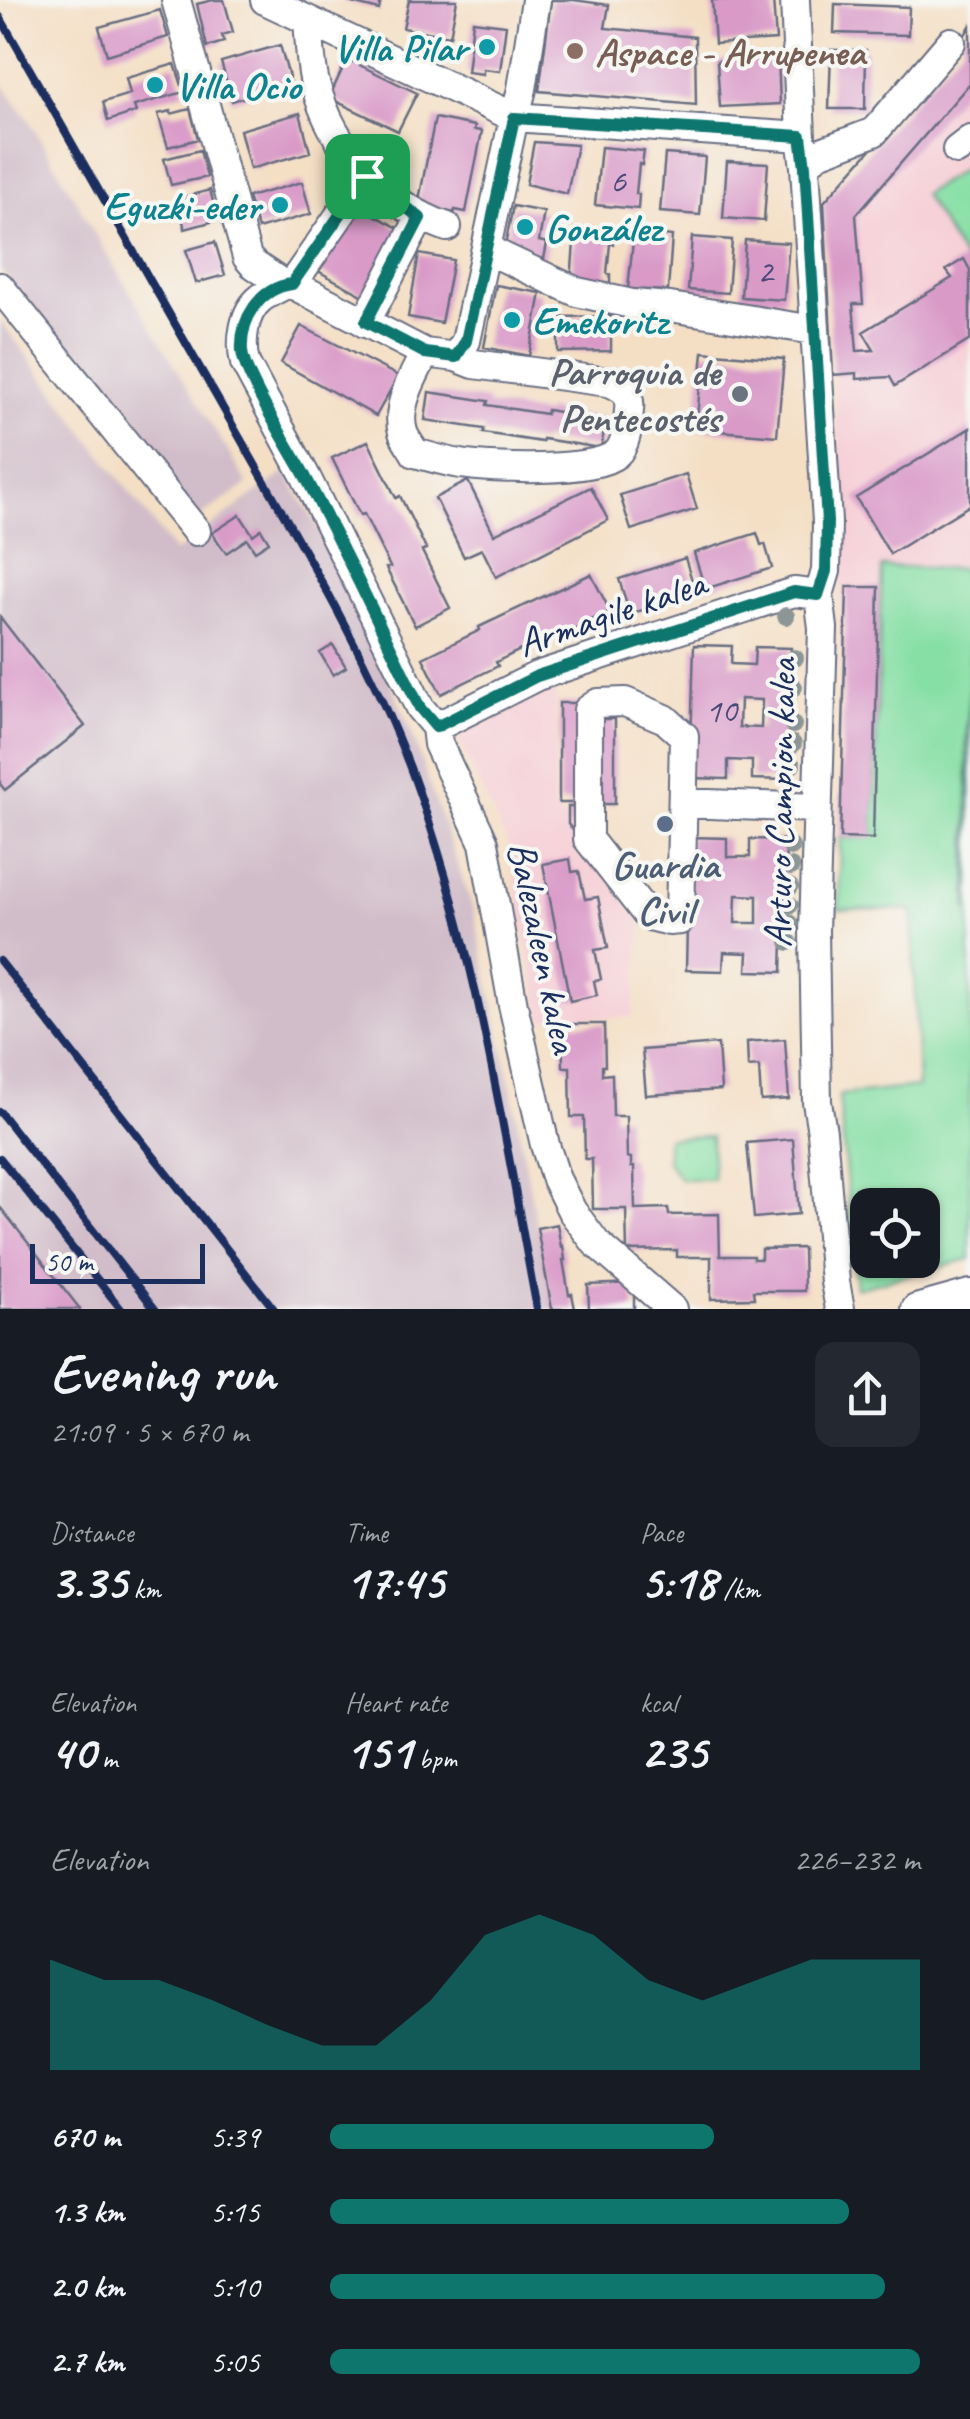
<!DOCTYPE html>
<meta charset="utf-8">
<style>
:root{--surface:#171b24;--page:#242831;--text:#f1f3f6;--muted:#9ea1a6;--accent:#0f766e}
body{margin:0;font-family:Caveat,sans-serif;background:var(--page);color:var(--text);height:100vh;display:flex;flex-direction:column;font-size:38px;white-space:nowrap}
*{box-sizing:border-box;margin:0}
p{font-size:32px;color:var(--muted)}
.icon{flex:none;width:55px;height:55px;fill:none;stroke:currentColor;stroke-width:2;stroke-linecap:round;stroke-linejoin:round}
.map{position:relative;height:1309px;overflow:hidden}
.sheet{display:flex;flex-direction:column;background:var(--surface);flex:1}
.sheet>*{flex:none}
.controls{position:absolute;left:850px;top:1188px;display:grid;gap:20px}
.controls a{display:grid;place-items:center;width:90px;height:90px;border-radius:20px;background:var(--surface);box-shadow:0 2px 8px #0004;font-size:50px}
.scale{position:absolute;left:30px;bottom:25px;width:175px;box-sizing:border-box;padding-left:10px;border:5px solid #1b2f5e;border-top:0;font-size:28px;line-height:35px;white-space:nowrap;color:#1b2f5e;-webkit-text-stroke:8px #f6f6f2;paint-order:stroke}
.pin{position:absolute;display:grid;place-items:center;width:85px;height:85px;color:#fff;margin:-42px;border-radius:20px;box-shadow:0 5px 15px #0006}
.round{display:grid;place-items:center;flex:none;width:105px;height:105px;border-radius:20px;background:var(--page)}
.headline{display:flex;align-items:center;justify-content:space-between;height:170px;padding:0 50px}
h1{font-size:55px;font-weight:700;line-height:75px}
.figures{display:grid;grid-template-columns:repeat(3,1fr);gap:15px;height:170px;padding:10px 50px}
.figures div{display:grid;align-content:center}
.figures b{font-size:50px;font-weight:700}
.figures small{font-size:28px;font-weight:400}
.figures p{font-size:28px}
.chart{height:280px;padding:20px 50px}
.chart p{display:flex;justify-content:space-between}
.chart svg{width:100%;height:180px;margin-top:10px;fill:var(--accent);opacity:.7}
ul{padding:0 50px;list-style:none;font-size:32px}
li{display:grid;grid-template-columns:160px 120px 1fr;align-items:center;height:75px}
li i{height:25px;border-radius:12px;background:var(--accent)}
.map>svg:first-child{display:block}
.built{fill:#f6cfd6}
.industrial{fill:#d1bdc9}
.green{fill:#86dfa4;stroke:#508781;stroke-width:2.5;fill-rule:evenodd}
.forest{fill:#6cbe8a;stroke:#447674;stroke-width:2.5}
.building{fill:#d99ac8;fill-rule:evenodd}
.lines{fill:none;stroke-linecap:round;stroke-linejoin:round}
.minor-casing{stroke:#676d82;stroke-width:32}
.minor{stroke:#fff;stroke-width:28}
.rail{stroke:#1b2f5e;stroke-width:8}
.tree{fill:#8c9696}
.route-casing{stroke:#fff;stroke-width:20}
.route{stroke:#0f766e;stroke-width:12}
.culture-dot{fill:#0f9aa8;stroke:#f6f6f2;stroke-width:4}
.education-dot{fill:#8d6e63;stroke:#f6f6f2;stroke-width:4}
.worship-dot{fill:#6b7280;stroke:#f6f6f2;stroke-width:4}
.service-dot{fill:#5c6f8a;stroke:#f6f6f2;stroke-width:4}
.labels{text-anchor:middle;stroke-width:8;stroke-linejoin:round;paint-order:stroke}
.number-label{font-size:35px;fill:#4a4a78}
.culture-label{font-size:40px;font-weight:bold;fill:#0d838f;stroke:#f6f6f2;text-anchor:start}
.education-label{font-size:40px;font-weight:bold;fill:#785e54;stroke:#f6f6f2;text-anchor:start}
.worship-label{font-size:40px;font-weight:bold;fill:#5b616d;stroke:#f6f6f2;text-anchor:end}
.street-label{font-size:40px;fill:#1b2f5e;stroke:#f6f6f2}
.service-label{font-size:40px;font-weight:bold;fill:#4e5e75;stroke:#f6f6f2}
</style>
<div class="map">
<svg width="970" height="1309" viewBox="0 0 970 1309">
<rect width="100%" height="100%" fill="#f6f6f2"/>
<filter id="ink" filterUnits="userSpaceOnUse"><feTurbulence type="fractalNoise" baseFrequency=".01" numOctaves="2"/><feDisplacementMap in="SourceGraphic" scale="20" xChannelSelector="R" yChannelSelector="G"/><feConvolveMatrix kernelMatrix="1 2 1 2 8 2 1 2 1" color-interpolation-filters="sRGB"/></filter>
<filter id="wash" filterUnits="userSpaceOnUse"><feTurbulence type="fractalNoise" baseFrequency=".0048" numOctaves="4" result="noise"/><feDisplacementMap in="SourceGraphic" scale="40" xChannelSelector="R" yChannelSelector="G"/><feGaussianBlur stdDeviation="2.25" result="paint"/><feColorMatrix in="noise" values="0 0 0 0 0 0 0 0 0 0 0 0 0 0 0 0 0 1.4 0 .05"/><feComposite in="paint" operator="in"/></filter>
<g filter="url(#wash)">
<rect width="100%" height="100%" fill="#f4dfc5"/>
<path class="built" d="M970,25V909H839L841,497L822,202L963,45L961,40Z
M556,681L554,806L642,924L633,1017L541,1019L507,842L456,736V729Z"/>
<path class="industrial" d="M0,81L29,120L112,263L248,484L197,519L0,269Z
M0,320L175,552L286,472L353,590L412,734L474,912L513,1097L552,1309H0Z"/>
<path class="green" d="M970,165V270L923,194Z
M882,567L965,569L964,614L970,615L967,908L970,909V1259L856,1288L839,1095L918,1087L912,910L839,909L840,838H873ZM868,1205H922V1260H868Z
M711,1136L713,1179H680L667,1161V1138Z"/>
<path class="forest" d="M970,686V909H967L969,801L966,742Z"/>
<g id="blocks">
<path class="building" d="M213,0H224L233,32L222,35L224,42L207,47L197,4Z
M340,0H381L379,10Z
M409,0H457L450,36L403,28Z
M551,0H574L609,5L605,28L695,37L696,105L539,91Z
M712,0H773L776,40L715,44Z
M835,4L909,7L908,35L834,33Z
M160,10L168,37L107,55L99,27Z
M473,21L506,25L500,71L483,69V74L467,72Z
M970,26V83L856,215L863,304H853L857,351L874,350L863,332L952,278L946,270L964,259L970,270V340L895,386L890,377L857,379V373L833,375L824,202L964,45L962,40Z
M280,45L291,84L232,101L221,62Z
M831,50H866L865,109H829Z
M778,57L780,104L720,107L717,61Z
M347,59L417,93L398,131L329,98Z
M175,64L184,92L134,106L136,112L108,121L103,102L130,94L126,78Z
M190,109L198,139L168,147L158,114L171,111V114Z
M300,113L310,152L250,169L240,130Z
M435,118L475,126L474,130L482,131L466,212L455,210L454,213L418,205Z
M534,142L577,145L567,194L526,184Z
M601,147L644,151L642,165L639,164L636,194H639L638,209L595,205Z
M200,150L207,177L171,185L164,159Z
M665,154L705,157L700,215L660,212Z
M727,161L768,163L764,221L723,218Z
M302,182L311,214L258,229L248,197Z
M210,190L218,220L185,229L177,199Z
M354,204L400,229L364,296L318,271Z
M513,206L544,212L539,241L547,243L544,259L504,251Z
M575,229L614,234L613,244H610L607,273L610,274V285L571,282Z
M634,231L672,236L668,291L628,289Z
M692,237L732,240L728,293L688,290Z
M745,240L789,243L784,300L741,297Z
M215,242L225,275L196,283L186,250Z
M419,254L453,260L441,323L408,317Z
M496,285L541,293L529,356L484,347Z
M611,316V351L558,352V317Z
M301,326L398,376L376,416L281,363Z
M703,352L784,359L777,436L696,429Z
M429,392L488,401L487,405L546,414L547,410L606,420L601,448L543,439L542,442L483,433L484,429L425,420Z
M970,428V505L890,554L856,498Z
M368,441L396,498L400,496L426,549L422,551L450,608L415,626L386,568L390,567L364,514L360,515L332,458Z
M686,474L697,509L631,530L620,495Z
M468,481L494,534L591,487L608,520L496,577L482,549L464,557L435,498Z
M240,515L253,535L261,529L269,542L255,551L247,539L226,553L212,533Z
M757,533L761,545L765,544L772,568L705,589L694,553Z
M685,558L696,593L630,614L619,579Z
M591,574L610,611L553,639L551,635L496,662L498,666L441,694L423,658L480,630L479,627Z
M847,587H879L873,839L840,838Z
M0,617L85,726L5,790L0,784Z
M333,645L346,667L333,675L320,653Z
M694,645L732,646L731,664L754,665L755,647L791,648L787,780L752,779V761L728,760V779L690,778ZM740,699L762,700L761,728L739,727Z
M559,703H579V803H559Z
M593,719H615V804H593Z
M568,807H583L578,837L568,824Z
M689,837L727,838V857H750V839L786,840L782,972L747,971L748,953L724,952L723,971L686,970ZM736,895L757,896V923H735Z
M570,859L572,872L579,871L585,899L598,897L608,948L595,950L601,979L594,981L597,995L570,1001L543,864Z
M562,1024H604L605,1066H602V1075L612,1074L613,1116H626L627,1157L631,1158V1167H634L635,1209L668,1208L669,1215L719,1214L720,1256H753V1259H761V1249L803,1248L804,1291H753L754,1298L711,1299V1257H677V1250L627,1251L626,1209H593L592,1159H585L584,1117H571L570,1067H563Z
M785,1039L789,1099L761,1101L759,1066L748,1067L747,1042Z
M718,1044L721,1090L646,1095L642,1050Z
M793,1139L799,1214L754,1218L747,1143Z
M0,1207L80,1309H0Z
M557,1224L561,1247L563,1246L565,1260H563L569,1295L572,1294L575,1309H552L537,1228Z
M634,1283V1309H589L588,1285Z"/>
</g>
</g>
<g filter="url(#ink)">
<use href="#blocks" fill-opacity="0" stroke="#676d82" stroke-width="2.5"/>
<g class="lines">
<g class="minor-casing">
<path id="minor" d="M176,0L247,257L253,264L284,285L292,284L425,353L456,357L474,364L608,382C623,387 631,394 629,410C628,423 627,445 616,454C593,473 492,469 461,464C446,462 430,457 415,453C412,447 405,439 403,432C395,406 414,375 425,353
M265,0L514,117L801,137
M795,0L801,137L805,167L827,522L826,571L819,595L823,628L814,931L817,1102L822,1132L835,1282L840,1309
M308,21C310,41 310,63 315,83C332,149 383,204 447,227
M957,150L970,140
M805,167L816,154L874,132L951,42
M486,249L577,292L632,304L670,307L814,330
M292,284L367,176
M284,285C277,289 268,293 261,298C243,312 240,342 245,363L306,477L420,708L436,727L438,744L484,843L513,1005L545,1145L556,1179L572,1211L596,1243L672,1309
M0,287L196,531
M365,323L420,218
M456,357L466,341L512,127L522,89L536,0
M625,702L665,719L684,736L680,920L669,921L648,916L588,839V710L598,703Z
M436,727L537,676L794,592L819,595
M683,803L817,808
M916,1309L970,1294"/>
</g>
<use href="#minor" class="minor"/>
<path class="rail" d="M0,17C78,155 157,293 236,431C299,542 367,653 412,773C476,946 503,1129 537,1309
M0,961L274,1309
M0,1112L155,1309
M0,1158L121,1309"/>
</g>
<g class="tree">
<circle cx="786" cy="616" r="9"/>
<circle cx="795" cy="658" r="9"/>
<circle cx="794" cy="687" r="9"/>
<circle cx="793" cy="725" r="9"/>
<circle cx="793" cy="744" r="9"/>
<circle cx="792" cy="765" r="9"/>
<circle cx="791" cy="847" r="9"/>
<circle cx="791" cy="867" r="9"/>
<circle cx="790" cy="887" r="9"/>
<circle cx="790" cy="905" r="9"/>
<circle cx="790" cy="923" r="9"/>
<circle cx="789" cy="942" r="9"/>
</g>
</g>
<g class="lines" filter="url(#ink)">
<g class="route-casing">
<path id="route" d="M514,118L801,136L805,167L827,522L826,571L818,595L794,592L537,676L436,727L420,708C382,630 345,551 304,474C290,448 244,376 242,351C240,320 259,288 292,284L367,176L420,218L366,322L425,353L456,357L466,341Z"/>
</g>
<use href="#route" class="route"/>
</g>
<g class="culture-dot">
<circle cx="487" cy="47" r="10"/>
<circle cx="155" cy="85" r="10"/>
<circle cx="280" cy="205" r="10"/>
<circle cx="525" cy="227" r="10"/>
<circle cx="512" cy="320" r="10"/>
</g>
<circle class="education-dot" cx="575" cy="51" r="10"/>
<circle class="worship-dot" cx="740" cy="394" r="10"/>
<circle class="service-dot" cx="665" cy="824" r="10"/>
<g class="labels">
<g class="number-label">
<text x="618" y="192">6</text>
<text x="765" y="282">2</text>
<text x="721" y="722">10</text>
</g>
<g class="culture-label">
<text x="467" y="61" text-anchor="end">Villa Pilar</text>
<text x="175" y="99">Villa Ocio</text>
<text x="260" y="219" text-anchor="end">Eguzki-eder</text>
<text x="545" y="241">González</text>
<text x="532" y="334">Emekoritz</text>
</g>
<g class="education-label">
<text x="595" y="65">Aspace - Arrupenea</text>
</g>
<g class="worship-label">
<text x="720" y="385">Parroquia de<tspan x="720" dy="46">Pentecostés</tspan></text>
</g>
<g class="street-label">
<text transform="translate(611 612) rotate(-19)" y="14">Armagile kalea</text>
<text transform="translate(779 803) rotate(-89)" y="14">Arturo Campion kalea</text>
<text transform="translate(544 947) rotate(78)" y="14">Balezaleen kalea</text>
</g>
<g class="service-label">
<text x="665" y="878">Guardia<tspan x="665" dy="46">Civil</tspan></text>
</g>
</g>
</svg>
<div class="controls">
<a><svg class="icon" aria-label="locate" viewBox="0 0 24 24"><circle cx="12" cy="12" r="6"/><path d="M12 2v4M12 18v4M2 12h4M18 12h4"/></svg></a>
</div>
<div class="scale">50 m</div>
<div class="pin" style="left:367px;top:176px;background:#1e9e55"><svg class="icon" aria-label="arrive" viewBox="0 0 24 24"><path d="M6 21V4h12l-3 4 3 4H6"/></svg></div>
</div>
<section class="sheet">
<div class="headline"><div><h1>Evening run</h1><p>21:09 · 5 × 670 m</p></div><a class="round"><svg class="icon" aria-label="share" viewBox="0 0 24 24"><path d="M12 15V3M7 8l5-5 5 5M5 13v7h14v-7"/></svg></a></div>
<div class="figures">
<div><p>Distance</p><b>3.35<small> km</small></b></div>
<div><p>Time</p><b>17:45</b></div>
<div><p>Pace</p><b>5:18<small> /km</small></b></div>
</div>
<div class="figures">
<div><p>Elevation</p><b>40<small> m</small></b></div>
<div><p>Heart rate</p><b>151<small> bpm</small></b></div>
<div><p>kcal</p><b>235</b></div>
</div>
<div class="chart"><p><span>Elevation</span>226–232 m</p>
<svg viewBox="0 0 160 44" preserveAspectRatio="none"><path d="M0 44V17L10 22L20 22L30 27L40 33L50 38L60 38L70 27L80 11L90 6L100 11L110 22L120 27L130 22L140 17L150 17L160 17V44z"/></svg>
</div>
<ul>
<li><b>670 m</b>5:39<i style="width:65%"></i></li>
<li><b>1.3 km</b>5:15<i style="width:88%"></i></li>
<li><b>2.0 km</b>5:10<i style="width:94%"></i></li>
<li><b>2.7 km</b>5:05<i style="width:100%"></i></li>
</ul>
</section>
